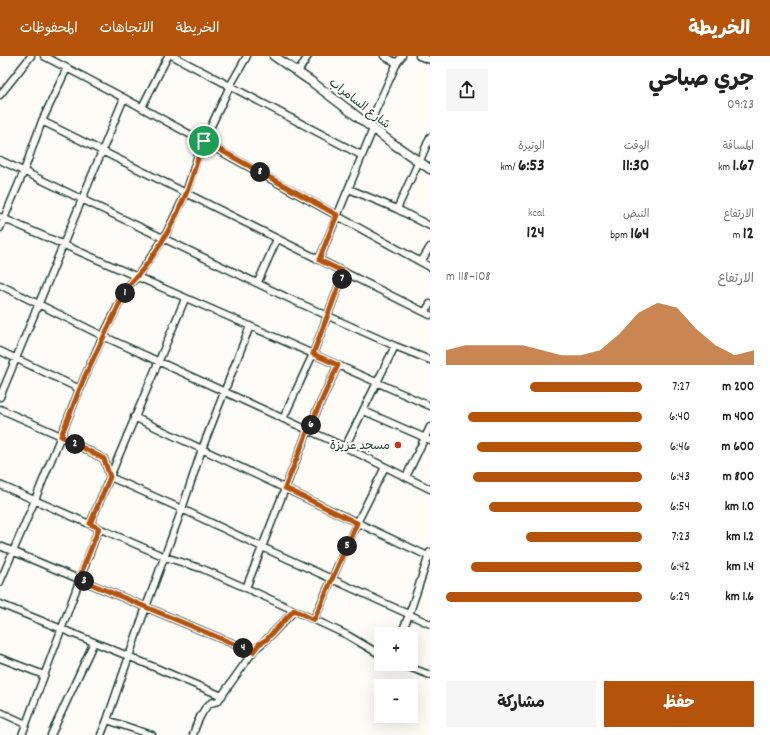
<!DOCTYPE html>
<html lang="ar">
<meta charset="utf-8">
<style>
:root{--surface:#fff;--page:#f6f6f6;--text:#222;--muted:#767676;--accent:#b45309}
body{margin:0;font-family:Dekko,"Playpen Sans Arabic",sans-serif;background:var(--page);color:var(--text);direction:rtl;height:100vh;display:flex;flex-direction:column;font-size:15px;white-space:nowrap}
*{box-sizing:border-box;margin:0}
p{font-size:13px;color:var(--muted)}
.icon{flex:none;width:22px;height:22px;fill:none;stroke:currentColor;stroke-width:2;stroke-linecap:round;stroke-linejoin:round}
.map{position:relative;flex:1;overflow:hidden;direction:ltr}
.sheet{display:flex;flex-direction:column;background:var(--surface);width:340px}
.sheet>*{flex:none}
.tools{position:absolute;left:374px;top:571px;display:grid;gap:8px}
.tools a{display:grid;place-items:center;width:44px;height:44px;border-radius:0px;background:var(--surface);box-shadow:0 4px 16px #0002;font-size:20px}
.pin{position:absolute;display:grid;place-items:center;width:34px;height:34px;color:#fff;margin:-17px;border:2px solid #fff;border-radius:50%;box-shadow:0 1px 4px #0007}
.km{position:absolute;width:20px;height:20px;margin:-10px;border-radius:50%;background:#222;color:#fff;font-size:11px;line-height:20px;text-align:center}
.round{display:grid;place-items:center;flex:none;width:42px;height:42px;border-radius:0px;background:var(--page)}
.overview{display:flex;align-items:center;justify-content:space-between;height:68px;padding:0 16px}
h1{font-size:22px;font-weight:700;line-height:30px}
.figures{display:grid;grid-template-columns:repeat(3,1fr);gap:6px;height:68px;padding:4px 16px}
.figures div{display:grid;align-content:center}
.figures b{font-size:17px;font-weight:700}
.figures small{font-size:11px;font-weight:400}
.figures p{font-size:11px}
.chart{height:112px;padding:8px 16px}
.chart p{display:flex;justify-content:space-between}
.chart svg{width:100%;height:72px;margin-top:4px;fill:var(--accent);opacity:.7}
.button{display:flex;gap:8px;margin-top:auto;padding:8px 16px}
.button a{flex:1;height:46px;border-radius:0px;background:var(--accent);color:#fff;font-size:16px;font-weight:700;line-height:46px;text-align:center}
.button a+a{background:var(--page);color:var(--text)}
ul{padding:0 16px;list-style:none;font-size:13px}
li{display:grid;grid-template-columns:64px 48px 1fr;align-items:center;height:30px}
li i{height:10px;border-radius:5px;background:var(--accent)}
header{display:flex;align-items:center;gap:24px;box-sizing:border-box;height:56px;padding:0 20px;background:var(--accent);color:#fff}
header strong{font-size:19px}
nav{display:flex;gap:22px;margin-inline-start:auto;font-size:14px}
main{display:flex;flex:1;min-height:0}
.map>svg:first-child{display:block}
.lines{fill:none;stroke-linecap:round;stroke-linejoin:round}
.minor-casing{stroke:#1f3d34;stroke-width:9}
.tertiary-casing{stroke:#1f3d34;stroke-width:11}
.minor{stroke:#fdfcf7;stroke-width:6}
.tertiary{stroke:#fdfcf7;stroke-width:8}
.route-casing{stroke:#fff;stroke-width:8}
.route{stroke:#b45309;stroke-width:5}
.poi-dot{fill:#c8321e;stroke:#fdfcf7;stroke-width:1.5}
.labels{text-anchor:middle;stroke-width:4;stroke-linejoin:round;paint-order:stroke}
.street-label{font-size:12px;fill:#1f3d34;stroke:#fdfcf7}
.poi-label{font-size:12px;fill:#1f3d34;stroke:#fdfcf7;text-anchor:end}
</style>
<header>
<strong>الخريطة</strong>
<nav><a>الخريطة</a><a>الاتجاهات</a><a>المحفوظات</a></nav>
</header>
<main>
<section class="sheet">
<div class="overview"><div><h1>جري صباحي</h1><p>09:23</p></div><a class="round"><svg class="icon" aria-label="share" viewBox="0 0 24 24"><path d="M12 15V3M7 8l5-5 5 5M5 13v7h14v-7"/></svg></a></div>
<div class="figures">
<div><p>المسافة</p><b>1.67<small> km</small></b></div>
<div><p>الوقت</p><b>11:30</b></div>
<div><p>الوتيرة</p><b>6:53<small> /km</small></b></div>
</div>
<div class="figures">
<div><p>الارتفاع</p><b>12<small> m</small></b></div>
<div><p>النبض</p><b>164<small> bpm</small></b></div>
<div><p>kcal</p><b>124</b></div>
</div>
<div class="chart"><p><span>الارتفاع</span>108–118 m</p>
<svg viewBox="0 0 160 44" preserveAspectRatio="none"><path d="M0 44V35L10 32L20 32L30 32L40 32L50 35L60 38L70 38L80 35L90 25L100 12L110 6L120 9L130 22L140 32L150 38L160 35V44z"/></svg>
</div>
<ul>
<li><b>200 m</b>7:27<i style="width:57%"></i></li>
<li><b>400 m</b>6:40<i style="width:89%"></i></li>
<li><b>600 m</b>6:46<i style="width:84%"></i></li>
<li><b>800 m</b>6:43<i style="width:86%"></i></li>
<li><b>1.0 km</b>6:54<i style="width:78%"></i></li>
<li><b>1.2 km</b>7:23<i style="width:59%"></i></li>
<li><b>1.4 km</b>6:42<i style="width:87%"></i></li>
<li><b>1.6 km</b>6:29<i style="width:100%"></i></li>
</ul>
<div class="button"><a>حفظ</a><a>مشاركة</a></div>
</section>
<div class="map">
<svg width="430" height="679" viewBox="0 0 430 679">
<rect width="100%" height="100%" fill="#fdfcf7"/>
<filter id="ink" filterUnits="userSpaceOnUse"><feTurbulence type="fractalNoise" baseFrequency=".025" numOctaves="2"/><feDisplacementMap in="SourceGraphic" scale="8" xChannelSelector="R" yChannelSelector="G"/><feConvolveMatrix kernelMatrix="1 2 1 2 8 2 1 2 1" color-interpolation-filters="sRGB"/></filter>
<g filter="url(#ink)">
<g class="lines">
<g class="minor-casing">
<path id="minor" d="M44,0L124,42L430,211
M173,0L361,99
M384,0L397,7
M419,0L430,4
M298,16L308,0
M0,39L31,0
M142,51L168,0
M42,65L430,259
M369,69L397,7L402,0
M0,104L288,242L395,290
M419,107L430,81
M349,133L397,153L430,170
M397,153L419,105
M0,161L250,270L430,350
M0,172L24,115L42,65L67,12
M319,204L373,73
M421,206L430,191
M258,226L277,183
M0,229L103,280L345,391L430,433
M425,256L430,248
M0,295L80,333
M0,341L124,42
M0,353L61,380L104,403L110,421L182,453L262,491L430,568
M364,355L430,384
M134,361L430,501
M283,363L313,298L344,216
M345,391L395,290L430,304
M406,421L430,371
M0,429L165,501L203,513L246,532L347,579L381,599
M90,468L185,243
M0,490L253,596
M0,526L35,444L85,320L103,280L128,230L137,221L164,182L186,137L197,102L204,85L230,30L247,0
M246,532L308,374L338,309
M0,548L128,600L222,640
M314,563L357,467L385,411
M401,578L409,559L430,496
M0,602L44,619
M401,608L430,619
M0,656L26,668
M107,664L152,679
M22,679L99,472
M51,679L94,586
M101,679L107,664L146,551L182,453L202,393L250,270
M193,679C195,671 203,651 211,647C213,646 216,646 218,645L255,593L266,584L294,555"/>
</g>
<g class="tertiary-casing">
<path id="tertiary" d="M274,0L312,26L392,87L430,113"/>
</g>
<use href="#minor" class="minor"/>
<use href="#tertiary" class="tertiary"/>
</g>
</g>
<g class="lines" filter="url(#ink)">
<g class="route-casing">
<path id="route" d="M204,85L337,159L319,204L344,216L313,298L338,309L308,374L285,432L357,467L314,564L294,554L266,584L259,588L253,596L79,523L99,472L90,468L110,421L104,403L61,380L85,320L128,230C153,205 172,171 186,138C193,121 197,103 204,85Z"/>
</g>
<use href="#route" class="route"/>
</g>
<circle class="poi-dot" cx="398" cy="389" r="4"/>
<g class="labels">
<g class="street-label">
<text transform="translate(360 47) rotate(38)" y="4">شارع السامراب</text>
</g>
<g class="poi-label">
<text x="390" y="393">مسجد عزيزة</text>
</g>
</g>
</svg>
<div class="tools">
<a>+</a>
<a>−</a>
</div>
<div class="pin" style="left:204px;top:85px;background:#1e9e55"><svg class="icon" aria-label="arrive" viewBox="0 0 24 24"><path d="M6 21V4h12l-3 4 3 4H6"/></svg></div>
<b class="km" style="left:125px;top:237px">1</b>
<b class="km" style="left:75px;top:388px">2</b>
<b class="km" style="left:84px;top:525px">3</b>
<b class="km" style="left:243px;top:592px">4</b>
<b class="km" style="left:347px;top:490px">5</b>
<b class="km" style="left:311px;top:369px">6</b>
<b class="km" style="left:342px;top:223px">7</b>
<b class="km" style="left:260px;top:116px">8</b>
</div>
</main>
